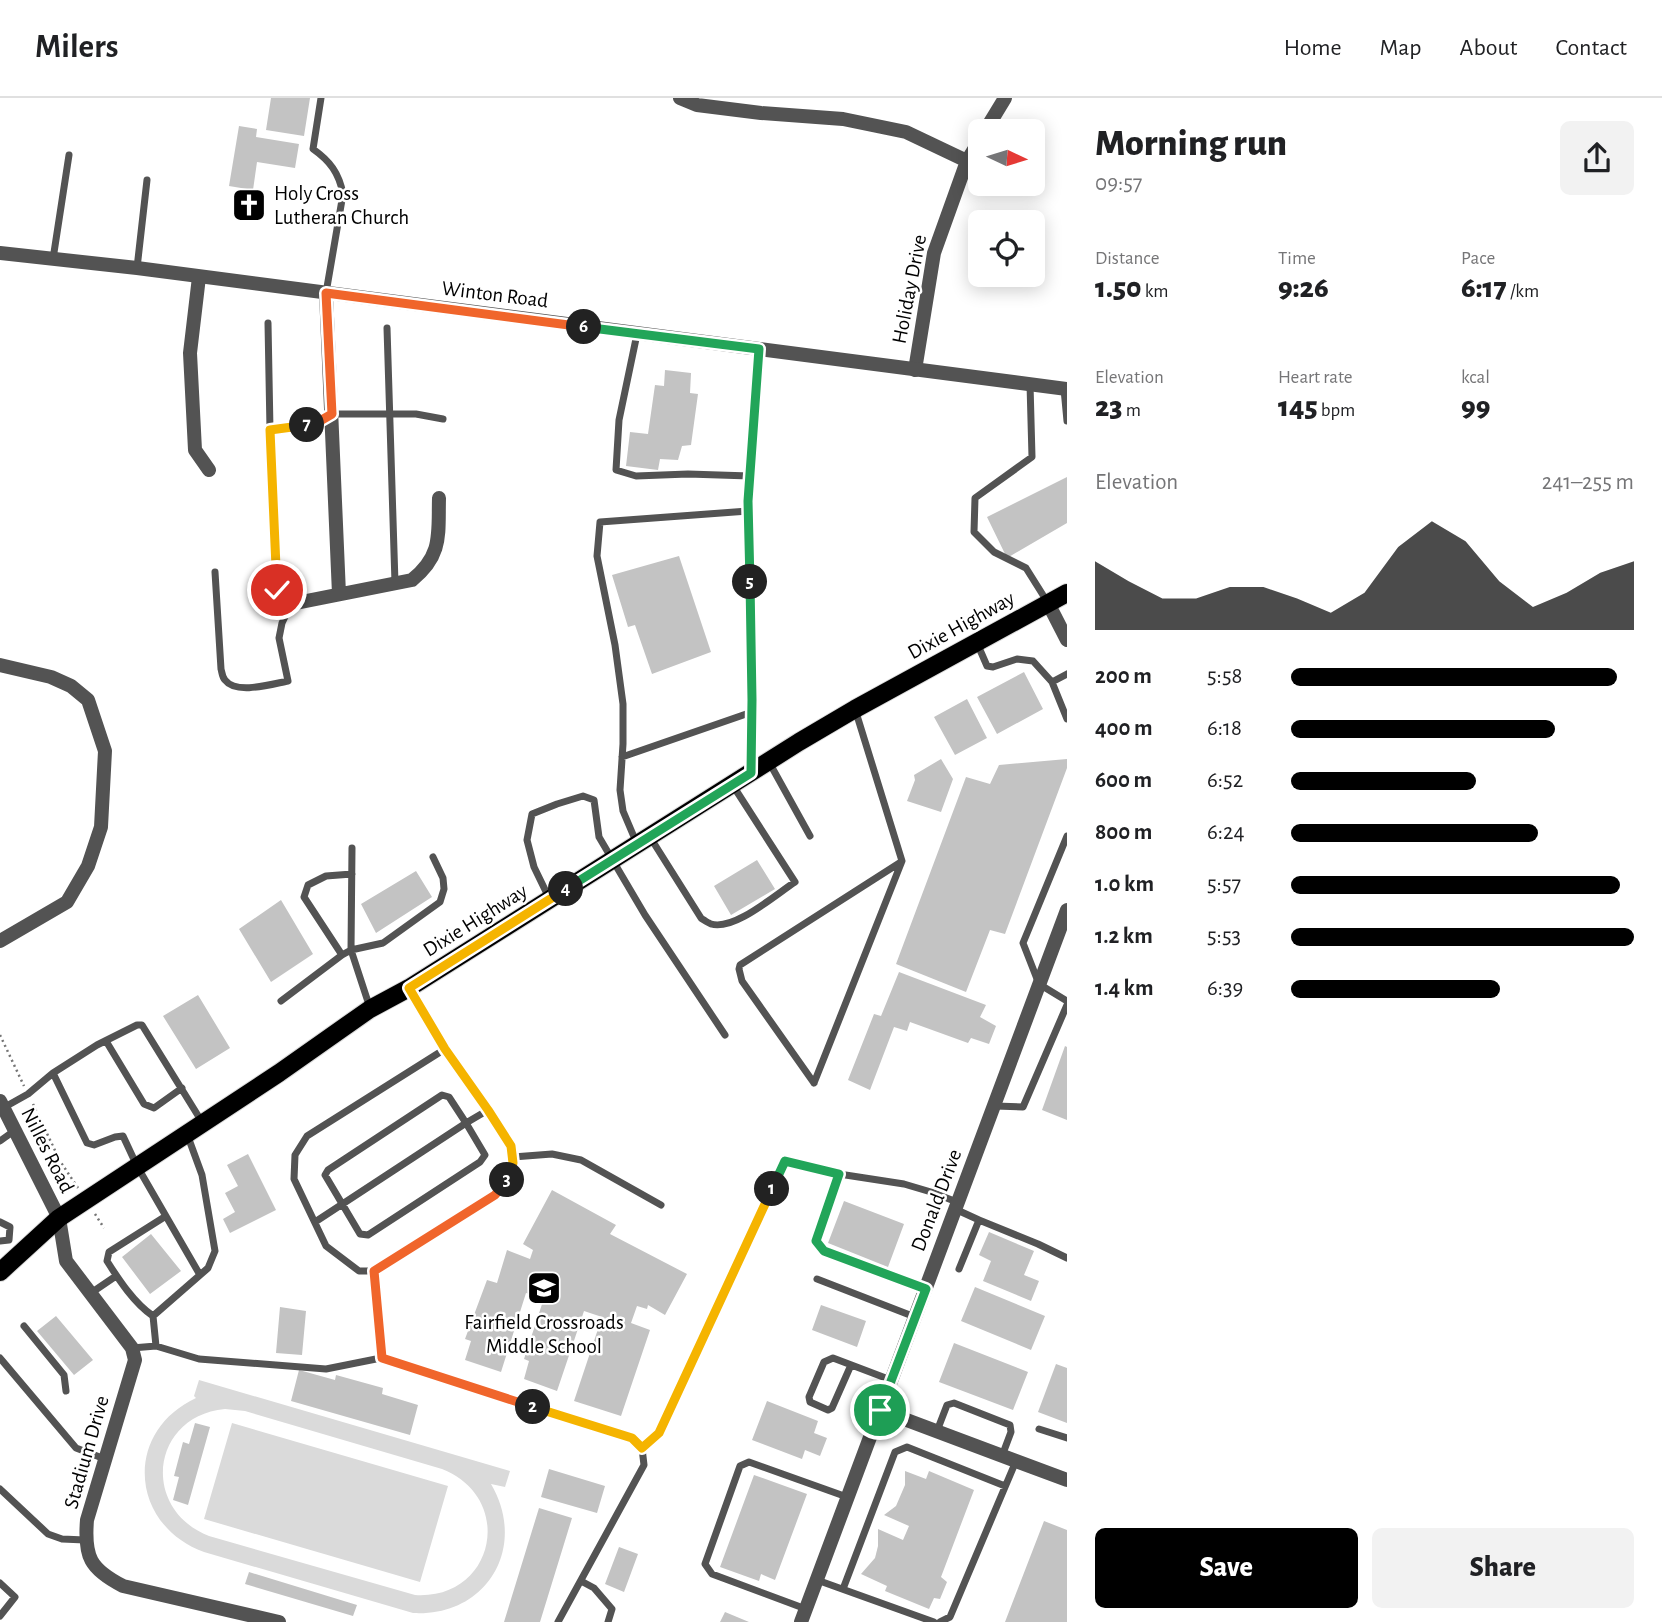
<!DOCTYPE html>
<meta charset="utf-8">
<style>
:root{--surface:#fff;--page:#f2f2f2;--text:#202124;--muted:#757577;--line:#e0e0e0;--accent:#000}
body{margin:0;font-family:"Alegreya Sans",sans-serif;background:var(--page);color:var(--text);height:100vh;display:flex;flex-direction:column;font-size:26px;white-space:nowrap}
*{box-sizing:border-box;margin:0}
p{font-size:23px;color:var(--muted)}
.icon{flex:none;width:38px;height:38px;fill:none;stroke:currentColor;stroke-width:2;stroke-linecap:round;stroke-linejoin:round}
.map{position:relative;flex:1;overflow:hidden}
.details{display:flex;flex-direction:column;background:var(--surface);width:595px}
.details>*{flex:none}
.needle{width:46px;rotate:94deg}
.tools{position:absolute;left:968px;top:21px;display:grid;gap:14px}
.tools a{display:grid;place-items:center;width:77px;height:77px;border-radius:10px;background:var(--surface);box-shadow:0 4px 18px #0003;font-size:35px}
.pin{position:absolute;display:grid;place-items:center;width:60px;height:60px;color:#fff;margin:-30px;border:4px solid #fff;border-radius:50%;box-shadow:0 2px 7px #0007}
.km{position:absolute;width:35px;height:35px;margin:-18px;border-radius:50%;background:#222;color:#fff;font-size:19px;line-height:35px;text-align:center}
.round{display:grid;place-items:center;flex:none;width:74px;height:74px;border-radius:10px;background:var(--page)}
.overview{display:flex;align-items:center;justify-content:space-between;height:119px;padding:0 28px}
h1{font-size:38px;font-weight:800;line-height:52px}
.metrics{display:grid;grid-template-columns:repeat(3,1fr);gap:10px;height:119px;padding:7px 28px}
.metrics div{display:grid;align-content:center}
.metrics b{font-size:30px;font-weight:800}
.metrics small{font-size:19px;font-weight:400}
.metrics p{font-size:19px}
.chart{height:196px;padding:14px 28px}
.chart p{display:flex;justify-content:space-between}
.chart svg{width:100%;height:126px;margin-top:7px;fill:var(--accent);opacity:.7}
.action{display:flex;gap:14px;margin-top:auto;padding:14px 28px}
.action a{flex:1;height:80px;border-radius:10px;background:var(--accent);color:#fff;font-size:28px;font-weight:800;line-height:80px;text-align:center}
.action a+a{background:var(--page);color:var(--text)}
ul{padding:0 28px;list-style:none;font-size:23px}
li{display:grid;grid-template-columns:112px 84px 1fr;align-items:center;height:52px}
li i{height:18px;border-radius:9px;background:var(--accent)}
header{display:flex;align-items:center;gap:42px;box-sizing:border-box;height:98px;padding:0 35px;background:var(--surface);border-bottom:2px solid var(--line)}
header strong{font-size:33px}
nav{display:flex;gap:38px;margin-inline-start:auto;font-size:24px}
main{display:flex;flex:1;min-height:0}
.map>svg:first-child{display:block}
.green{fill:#dadada;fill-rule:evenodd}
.building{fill:#c3c3c3}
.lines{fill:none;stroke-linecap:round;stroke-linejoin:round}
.primary-casing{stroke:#dbdbdb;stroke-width:20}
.path{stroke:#757575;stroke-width:2.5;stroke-dasharray:2 3.5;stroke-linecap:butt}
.service{stroke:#535353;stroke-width:7}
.minor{stroke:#535353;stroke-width:14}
.tertiary{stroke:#535353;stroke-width:14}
.primary{stroke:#000;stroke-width:18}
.split-1-casing{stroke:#fff;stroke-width:14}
.split-2-casing{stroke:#fff;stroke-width:14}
.split-3-casing{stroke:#fff;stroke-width:14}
.split-4-casing{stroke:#fff;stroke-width:14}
.split-5-casing{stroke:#fff;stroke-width:14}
.split-6-casing{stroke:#fff;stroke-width:14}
.split-7-casing{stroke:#fff;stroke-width:14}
.split-8-casing{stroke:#fff;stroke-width:14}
.split-1{stroke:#22a559;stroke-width:9}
.split-2{stroke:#f5b400;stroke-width:9}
.split-3{stroke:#f0652b;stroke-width:9}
.split-4{stroke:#f5b400;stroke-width:9}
.split-5{stroke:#22a559;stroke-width:9}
.split-6{stroke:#22a559;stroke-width:9}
.split-7{stroke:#f0652b;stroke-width:9}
.split-8{stroke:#f5b400;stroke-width:9}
.labels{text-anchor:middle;stroke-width:5;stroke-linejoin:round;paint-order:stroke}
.poi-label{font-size:21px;fill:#000;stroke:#fff;text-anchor:start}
.street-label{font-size:21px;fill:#000;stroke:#fff}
</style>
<header>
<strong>Milers</strong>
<nav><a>Home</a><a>Map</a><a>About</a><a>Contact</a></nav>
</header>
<main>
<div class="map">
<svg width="1067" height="1524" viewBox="0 0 1067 1524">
<rect width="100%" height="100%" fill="#fff"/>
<path class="green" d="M199,1282L510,1373L505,1389L491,1386C528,1449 487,1519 413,1515L204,1454C130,1427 123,1334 196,1300L194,1298ZM225,1311L245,1313L442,1371C516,1400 495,1502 415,1497L209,1438C140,1411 151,1318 225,1311Z
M232,1325L448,1388L420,1484L204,1421Z"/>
<path class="building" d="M271,0H310L304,38L266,32Z
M239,28L257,31L256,39L299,46L295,70L257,64L253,92L229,88Z
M665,272L691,275L690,295L698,296L691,347L682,348L678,362L660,361L658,372L626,368L630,334L648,336L655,287L664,288Z
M1067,379V425L1007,460L987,419Z
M679,458L711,554L652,576L635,527L628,529L612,477Z
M1024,574L1043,611L997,636L977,599Z
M967,601L987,640L955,657L934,619Z
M941,661L953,681L941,714L907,703L915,682L914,677Z
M1067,661V670L1005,836L990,832L966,894L896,866L966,679L990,686L999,667Z
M757,762L775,791L731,817L714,788Z
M416,773L432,799L376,835L361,806Z
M281,802L313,856L271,884L239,831Z
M899,874L986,907L980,919L996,928L989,946L971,940L968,945L910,924L907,933L894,929L870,992L848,982L874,916L881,918Z
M198,897L230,950L196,971L163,918Z
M1065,948L1067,949V1022L1042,1012Z
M248,1056L276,1112L230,1135L223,1121L235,1114L225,1095L238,1088L227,1067Z
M552,1092L616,1127L610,1136L687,1176L665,1217L648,1207L647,1211L637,1208L631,1225L650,1232L621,1318L574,1303L602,1219L584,1213L557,1293L524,1281L529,1263L524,1261L544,1200L526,1195L501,1274L465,1262L471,1243L465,1241L487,1182L497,1185L507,1152L530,1161L533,1152L523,1146Z
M844,1103L904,1126L888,1169L828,1145Z
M989,1134L1034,1153L1024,1177L1039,1183L1031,1203L983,1183L991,1163L979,1157Z
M151,1136L181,1173L150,1196L122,1159Z
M975,1189L1045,1218L1031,1252L961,1223Z
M821,1207L866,1223L857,1249L812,1232Z
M280,1209L306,1213L302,1257L276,1255Z
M56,1218L93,1262L74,1277L37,1233Z
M954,1245L1028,1274L1013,1312L939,1284Z
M1056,1266L1067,1270V1325L1038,1314Z
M299,1272L335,1282L336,1277L383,1290L382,1296L418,1307L410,1337L291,1303Z
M767,1303L818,1323L814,1335L827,1340L820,1358L805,1352L802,1361L752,1342Z
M195,1325L210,1329L188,1407L173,1402L179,1379L174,1378L183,1344L189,1346Z
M549,1371L605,1388L597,1415L541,1399Z
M905,1373L926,1381L929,1373L974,1392L941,1479L947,1484L940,1501L934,1500L929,1511L885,1493L887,1488L861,1476L875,1460L878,1448V1431L903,1442L909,1428L884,1417L896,1408L905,1387Z
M754,1377L807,1396L775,1482L761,1476L759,1483L720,1469Z
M539,1410L572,1420L540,1524H504Z
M1044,1423L1067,1432V1524H1005Z
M619,1449L638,1456L624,1494L605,1486Z
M249,1474L357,1507L353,1518L245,1486Z
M725,1514L749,1524H720Z"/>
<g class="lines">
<g class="primary-casing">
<path id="primary" d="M0,1174L59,1120L279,975L370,911L409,890L799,644L855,611L1067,495"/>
</g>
<path class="path" d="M0,937L24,988
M33,1006L60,1063L78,1090
M95,1116L104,1130"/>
<path class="service" d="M321,0L313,51C330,63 339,75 343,96L326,195
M53,161L69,57
M137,170L147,82
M387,230L395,485
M637,236L619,322L616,372L636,378L688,376L750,378
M1030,286L1032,359L975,400L974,434L994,454L1026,470L1048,505
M1064,291L1067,323
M270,332L313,327L332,316H416L443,321
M215,474L221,571C222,574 222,579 225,582C236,597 272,586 288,583L279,540L282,525L291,506L277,492L270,332L268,225
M977,545L987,568L993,569L1017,561L1033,563L1052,584
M1067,576L1052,584L1067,621
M622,659L752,614
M769,664L810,738
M751,674L752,602L748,403L759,251
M1067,738L1023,845L1039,886L1067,903
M650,739L701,820C702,821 710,826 711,826C734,833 775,797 795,784L732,686
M637,746L623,713L620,692L623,646V606L615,547L597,458L600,424L748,413
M352,750L351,852L370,910
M352,776L326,778L308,787L304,799L342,857L351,852L383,845L440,804L444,791L443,780L433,759
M550,802L534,769L527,742L532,716L557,706L583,698L594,702L599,739L645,817L725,937
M410,892L445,951L488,1012L511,1048L513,1065L508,1081L495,1097L374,1173H359L326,1148L294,1081L295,1057L307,1038L445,951
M281,903L342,857
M106,943L144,1006L154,1010L182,990
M53,975L97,947L137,927H142L202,1024
M814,985L902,763L855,611
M814,985L742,883L739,871L740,867L901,764
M995,1008L1023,1009L1067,907
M3,1010L28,996L53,975L87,1045L94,1047L115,1039L123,1038L137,1068L200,1177
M0,1043L14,1033
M513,1059L552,1056L581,1062L661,1107
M839,1076L816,1143L824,1153L926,1191
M955,1111L979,1122L959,1171
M166,1118L109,1154L107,1163C119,1182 134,1205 153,1218L208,1170L215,1153L202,1077L187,1036
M979,1122L1038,1146L1067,1160
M0,1124L10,1129L9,1142L0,1143
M315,1124L466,1025L485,1057L480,1064L368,1137L360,1136L325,1077L328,1072L442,997L449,999L466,1025L488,1012
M817,1181L915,1219
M91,1195L116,1178
M153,1218L156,1248
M24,1228L64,1277L66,1293
M132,1250L156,1248L199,1261L326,1271L381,1260L374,1173
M0,1260L76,1350L105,1361
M381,1260L632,1340L642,1350L644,1367L558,1524
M851,1267L832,1310L828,1312L810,1304L809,1299L824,1264L833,1260L891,1282
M1039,1331L1067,1340
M937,1333L947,1307L954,1305L1010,1327L1011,1334L1002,1358
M642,1350L659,1335L785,1063L839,1076L904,1086L931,1094L957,1104
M0,1391L48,1436L62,1441L85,1442
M817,1482L934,1524
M581,1483L594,1490L612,1511L608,1524
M0,1485L15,1499L0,1518
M843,1491L895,1354L907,1349L1005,1388
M806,1511L712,1476L705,1466L740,1368L749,1364L847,1399
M940,1524L950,1519L1016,1363"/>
<path class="minor" d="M680,0L697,7L761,15L843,21L906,34L967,63
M985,33L1005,0
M199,179L190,255L195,352L209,372
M326,195L339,496
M915,272L934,155L967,63L980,42
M1048,505L1067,542
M291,506L412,482C443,457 438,436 439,400
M0,567L51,579L71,588L88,602L105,653L101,729L88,768L67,804L0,843
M59,1120L66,1163L132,1250L135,1262L87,1422C84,1459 90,1471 123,1488L279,1524
M880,1312L1067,1382
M801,1524L1067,812"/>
<path class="tertiary" d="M0,155L137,170L1067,291
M0,1003L59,1120"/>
<use href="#primary" class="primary"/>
</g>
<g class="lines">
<g class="split-1-casing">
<path id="split-1" d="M772,1091L785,1063L839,1076L816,1143L824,1153L926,1191L880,1312"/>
</g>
<g class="split-2-casing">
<path id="split-2" d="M533,1309L632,1340L642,1350L659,1335L772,1091"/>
</g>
<g class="split-3-casing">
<path id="split-3" d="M507,1082L495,1097L374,1173L382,1260L533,1309"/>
</g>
<g class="split-4-casing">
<path id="split-4" d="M507,1082L513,1065L511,1048L488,1012L445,951L409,890L566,791"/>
</g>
<g class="split-5-casing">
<path id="split-5" d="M566,791L751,675L752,602L750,484"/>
</g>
<g class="split-6-casing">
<path id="split-6" d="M584,229L759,251L748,403L750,484"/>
</g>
<g class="split-7-casing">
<path id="split-7" d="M307,327H313L332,316L326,195L584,229"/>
</g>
<g class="split-8-casing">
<path id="split-8" d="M277,492L270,332L307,327"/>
</g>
<use href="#split-1" class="split-1"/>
<use href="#split-2" class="split-2"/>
<use href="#split-3" class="split-3"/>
<use href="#split-4" class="split-4"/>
<use href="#split-5" class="split-5"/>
<use href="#split-6" class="split-6"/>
<use href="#split-7" class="split-7"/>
<use href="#split-8" class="split-8"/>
</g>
<defs>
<g id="church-square" transform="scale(1.75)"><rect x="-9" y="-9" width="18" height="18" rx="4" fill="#000" stroke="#fff"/><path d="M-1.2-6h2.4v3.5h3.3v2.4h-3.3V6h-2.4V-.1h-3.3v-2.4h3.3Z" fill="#fff"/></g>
<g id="school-square" transform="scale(1.75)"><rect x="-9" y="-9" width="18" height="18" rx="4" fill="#000" stroke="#fff"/><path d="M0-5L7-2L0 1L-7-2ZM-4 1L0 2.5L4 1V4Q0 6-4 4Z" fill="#fff"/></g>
</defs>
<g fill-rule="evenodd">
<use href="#church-square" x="249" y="107"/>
<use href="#school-square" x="544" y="1190"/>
</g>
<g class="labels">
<g class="poi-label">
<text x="274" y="102">Holy Cross<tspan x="274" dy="24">Lutheran Church</tspan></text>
<text x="544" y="1231" text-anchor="middle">Fairfield Crossroads<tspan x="544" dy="24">Middle School</tspan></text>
</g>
<g class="street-label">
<text transform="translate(909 191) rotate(-79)" y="7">Holiday Drive</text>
<text transform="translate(495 196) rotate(7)" y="7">Winton Road</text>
<text transform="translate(961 527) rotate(-29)" y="7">Dixie Highway</text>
<text transform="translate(475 822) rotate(-32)" y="7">Dixie Highway</text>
<text transform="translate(48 1052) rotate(63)" y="7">Nilles Road</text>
<text transform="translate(936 1102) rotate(-69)" y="7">Donald Drive</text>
<text transform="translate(86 1354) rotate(-74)" y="7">Stadium Drive</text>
</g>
</g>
</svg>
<div class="tools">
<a><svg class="needle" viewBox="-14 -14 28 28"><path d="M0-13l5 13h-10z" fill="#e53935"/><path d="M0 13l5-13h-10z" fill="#757577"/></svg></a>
<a><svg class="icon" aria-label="locate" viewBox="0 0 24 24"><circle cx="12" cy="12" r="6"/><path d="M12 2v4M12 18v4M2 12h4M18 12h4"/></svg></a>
</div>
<div class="pin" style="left:880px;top:1312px;background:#1e9e55"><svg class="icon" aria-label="arrive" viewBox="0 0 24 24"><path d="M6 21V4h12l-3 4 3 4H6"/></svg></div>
<div class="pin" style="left:277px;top:492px;background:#d93025"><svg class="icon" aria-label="check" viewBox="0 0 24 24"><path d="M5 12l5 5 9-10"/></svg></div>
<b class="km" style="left:772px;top:1091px">1</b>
<b class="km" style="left:533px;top:1309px">2</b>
<b class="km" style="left:507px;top:1082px">3</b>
<b class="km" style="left:566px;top:791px">4</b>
<b class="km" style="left:750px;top:484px">5</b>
<b class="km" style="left:584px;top:229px">6</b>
<b class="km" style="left:307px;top:327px">7</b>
</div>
<section class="details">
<div class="overview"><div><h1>Morning run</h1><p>09:57</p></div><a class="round"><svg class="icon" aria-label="share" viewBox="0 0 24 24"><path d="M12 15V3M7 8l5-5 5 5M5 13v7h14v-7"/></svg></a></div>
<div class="metrics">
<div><p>Distance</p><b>1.50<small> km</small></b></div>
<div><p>Time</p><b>9:26</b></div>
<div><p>Pace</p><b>6:17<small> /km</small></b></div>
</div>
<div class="metrics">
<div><p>Elevation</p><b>23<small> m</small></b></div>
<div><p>Heart rate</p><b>145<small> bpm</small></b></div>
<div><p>kcal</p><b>99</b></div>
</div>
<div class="chart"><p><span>Elevation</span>241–255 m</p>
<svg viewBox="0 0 160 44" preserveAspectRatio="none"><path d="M0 44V20L10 27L20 33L30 33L40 29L50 29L60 33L70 38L80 31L90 15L100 6L110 13L120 27L130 36L140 31L150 24L160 20V44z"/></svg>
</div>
<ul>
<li><b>200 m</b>5:58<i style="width:95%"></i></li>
<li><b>400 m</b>6:18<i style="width:77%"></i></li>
<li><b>600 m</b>6:52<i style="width:54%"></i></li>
<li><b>800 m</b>6:24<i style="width:72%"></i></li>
<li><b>1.0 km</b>5:57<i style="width:96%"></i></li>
<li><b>1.2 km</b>5:53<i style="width:100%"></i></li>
<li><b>1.4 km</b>6:39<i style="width:61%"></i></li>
</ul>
<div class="action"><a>Save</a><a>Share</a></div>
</section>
</main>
